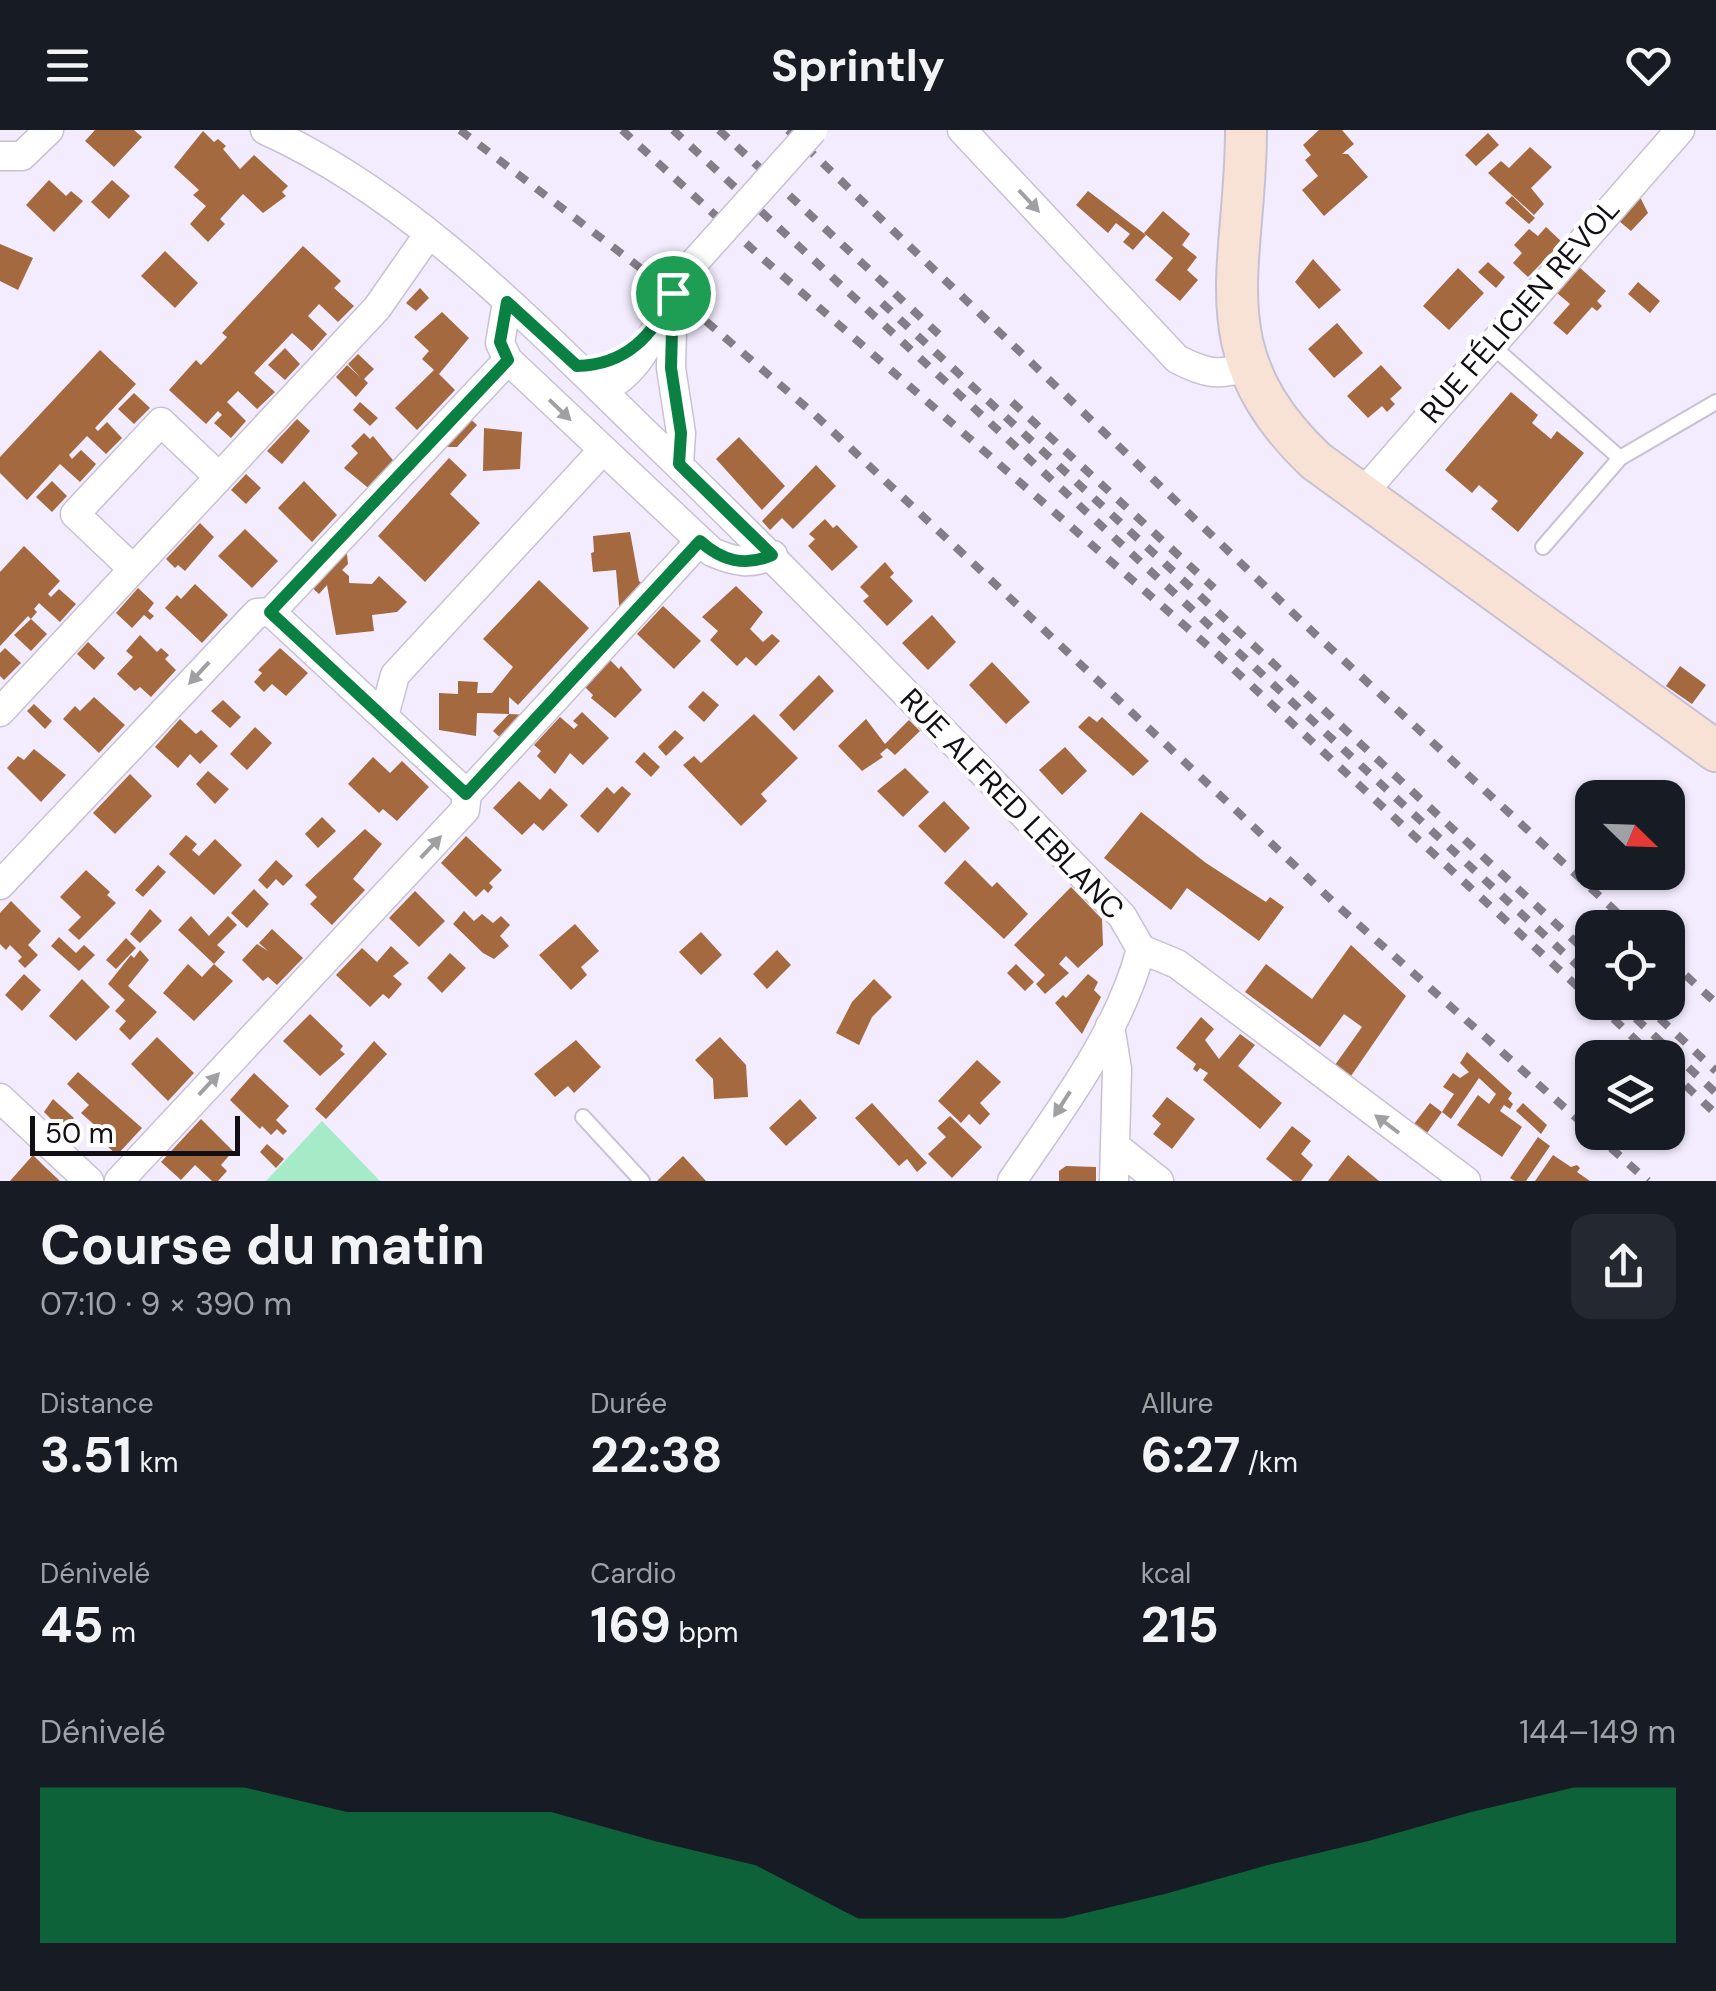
<!DOCTYPE html>
<html lang="fr">
<meta charset="utf-8">
<style>
:root{--surface:#171b24;--page:#242831;--text:#f1f3f6;--muted:#9ea1a6;--accent:#0b8043}
body{margin:0;font-family:"DM Sans",sans-serif;background:var(--page);color:var(--text);height:100vh;display:flex;flex-direction:column;font-size:38px;white-space:nowrap}
*{box-sizing:border-box;margin:0}
p{font-size:32px;color:var(--muted)}
.icon{flex:none;width:55px;height:55px;fill:none;stroke:currentColor;stroke-width:2;stroke-linecap:round;stroke-linejoin:round}
.map{position:relative;height:1051px;overflow:hidden}
.details{display:flex;flex-direction:column;background:var(--surface);flex:1}
.details>*{flex:none}
.needle{width:65px;rotate:113deg}
.tools{position:absolute;left:1575px;top:650px;display:grid;gap:20px}
.tools a{display:grid;place-items:center;width:110px;height:110px;border-radius:20px;background:var(--surface);box-shadow:0 2px 8px #0004;font-size:50px}
.scale{position:absolute;left:30px;bottom:25px;width:210px;box-sizing:border-box;padding-left:10px;border:5px solid #110e14;border-top:0;font-size:28px;line-height:35px;white-space:nowrap;color:#110e14;-webkit-text-stroke:8px #fff;paint-order:stroke}
.pin{position:absolute;display:grid;place-items:center;width:85px;height:85px;color:#fff;margin:-42px;border:5px solid #fff;border-radius:50%;box-shadow:0 2px 10px #0007}
.round{display:grid;place-items:center;flex:none;width:105px;height:105px;border-radius:20px;background:var(--page)}
.overview{display:flex;align-items:center;justify-content:space-between;height:170px;padding:0 40px}
h1{font-size:55px;font-weight:700;line-height:75px}
.stats{display:grid;grid-template-columns:repeat(3,1fr);gap:15px;height:170px;padding:10px 40px}
.stats div{display:grid;align-content:center}
.stats b{font-size:50px;font-weight:700}
.stats small{font-size:28px;font-weight:400}
.stats p{font-size:28px}
.chart{height:280px;padding:20px 40px}
.chart p{display:flex;justify-content:space-between}
.chart svg{width:100%;height:180px;margin-top:10px;fill:var(--accent);opacity:.7}
header{display:flex;justify-content:space-between;align-items:center;height:130px;padding:0 40px;background:var(--surface);font-size:45px;font-weight:700}
.map>svg:first-child{display:block}
.green{fill:#a5ebc8}
.building{fill:#a4693f}
.lines{fill:none;stroke-linecap:round;stroke-linejoin:round}
.lane-casing{stroke:#c8c1d3;stroke-width:18}
.street-casing{stroke:#c8c1d3;stroke-width:31}
.secondary-casing{stroke:#c8c1d3;stroke-width:44}
.lane{stroke:#fff;stroke-width:14}
.street{stroke:#fff;stroke-width:28}
.secondary{stroke:#f8e2d5;stroke-width:40}
.rail{stroke:#827d89;stroke-width:8;stroke-dasharray:12 12;stroke-linecap:butt}
.street-bridge-casing{stroke:#c8c1d3;stroke-width:31;stroke-linecap:butt}
.street-bridge{stroke:#fff;stroke-width:28}
.oneway{fill:#a09fa1}
.route-casing{stroke:#fff;stroke-width:20}
.route{stroke:#0b8043;stroke-width:12}
.labels{text-anchor:middle;stroke-width:9;stroke-linejoin:round;paint-order:stroke}
.street-label{font-size:30px;fill:#110e14;stroke:#fff}
</style>
<header><svg class="icon" aria-label="menu" viewBox="0 0 24 24"><path d="M4 6h16M4 12h16M4 18h16"/></svg>Sprintly<svg class="icon" aria-label="heart" viewBox="0 0 24 24"><path d="M12 20l-8-8c-3-5 5-10 8-4 3-6 11-1 8 4z"/></svg></header>
<div class="map">
<svg width="1716" height="1051" viewBox="0 0 1716 1051">
<rect width="100%" height="100%" fill="#f3ecfe"/>
<path class="green" d="M322,991L380,1051H266Z"/>
<path class="building" d="M95,0H134L142,7L114,37L85,11Z
M1319,0H1342L1354,14L1342,24H1348L1368,47L1324,86L1302,60L1318,46L1305,30L1311,25L1303,15Z
M203,1L214,12L218,9L226,16L223,19L240,39L254,25L288,56L282,62L286,66L263,83L243,64L220,89L225,94L208,112L190,94L206,76L193,65L199,60L174,37Z
M1488,3L1499,15L1476,36L1465,25Z
M1530,17L1552,37L1531,58L1544,74L1534,85L1488,43L1501,31L1509,38Z
M49,50L66,66L71,61L83,71L54,102L26,75Z
M112,50L130,66L109,89L91,72Z
M1088,61L1146,105L1133,120L1123,112L1130,104L1116,93L1108,103L1076,75Z
M1512,66L1535,88L1529,94L1505,73Z
M1640,67L1648,83L1631,101L1619,91Z
M1163,81L1190,104L1182,115L1197,127L1187,140L1198,150L1180,171L1155,150L1173,128L1144,103Z
M1546,97L1562,112L1528,147L1513,133L1522,123L1514,115L1529,99L1538,106Z
M0,114L33,128L18,160L0,151Z
M303,116L341,151L334,158L354,176L338,192L319,174L308,186L327,204L312,221L292,203L254,243L275,262L257,279L238,261L227,272L246,291L231,308L214,293L222,285L218,281L206,294L169,260L196,230L201,235L227,207L222,203Z
M165,121L198,153L175,178L141,146Z
M1313,129L1341,160L1319,179L1295,152Z
M1488,132L1505,147L1496,158L1478,142Z
M1579,137L1606,161L1597,171L1602,176L1597,181L1592,177L1567,205L1553,193L1570,174L1557,163Z
M1458,138L1484,163L1449,200L1423,176Z
M1638,152L1660,171L1650,183L1628,164Z
M420,158L429,168L416,181L406,173Z
M442,182L469,208L439,244L455,260L417,300L395,278L434,240L422,229L429,221L414,207Z
M1337,193L1363,223L1334,248L1308,219Z
M285,218L300,234L285,250L268,235Z
M100,220L136,254L95,298L98,301L107,292L122,308L106,324L87,306L69,325L72,329L81,320L96,334L92,339L80,352L60,334L27,370L0,343V327Z
M358,224L374,239L364,249L368,253L356,267L336,247L347,235L360,247L348,234Z
M1381,235L1402,258L1390,269L1395,274L1387,282L1382,276L1368,288L1347,266Z
M1511,262L1538,285L1532,293L1551,309L1557,301L1584,323L1518,402L1491,379L1498,371L1479,355L1472,363L1445,340Z
M134,263L150,278L134,294L118,279Z
M360,272L378,288L370,296L353,280Z
M466,285L477,295L457,317H436Z
M297,289L310,301L282,334L267,321Z
M484,298L522,302L520,339L483,341Z
M364,303L370,309L373,306L397,335L372,361L344,338L358,323L351,316Z
M739,307L785,356L762,380L716,329Z
M449,328L467,345L450,364L480,393L425,452L378,406Z
M816,335L836,356L793,399L782,388L770,400L762,391Z
M246,344L261,358L246,374L231,360Z
M52,351L67,366L52,382L36,367Z
M304,351L337,385L312,412L278,378Z
M825,389L833,398L837,395L858,417L832,441L808,416L815,409L809,404Z
M200,393L214,407L185,441L178,435L175,438L166,429Z
M245,399L278,431L252,458L218,426Z
M630,402L639,451L647,458L620,486L616,440L593,442L591,423L594,422L593,406Z
M346,415L348,434L342,440L349,446V453L372,454L379,446L407,472L397,482L372,485L374,501L336,505L327,455L319,464L308,454Z
M24,416L60,451L48,464L51,467L59,459L76,474L60,492L39,473L34,479L37,482L31,489L28,486L0,516V442Z
M885,432L894,443L890,447L913,471L887,496L863,471L869,466L860,457Z
M539,450L589,498L518,575L509,567V584L477,583L476,606L439,600V563L458,564V551L478,552L477,563H492L513,537L483,509Z
M195,454L228,485L202,513L165,478L177,465L181,469Z
M736,456L763,482L750,499L763,512L772,504L780,511L756,536L746,527L737,536L710,510L718,501L702,487Z
M138,458L154,473L148,481L154,486L150,490L144,485L132,498L116,483Z
M663,476L701,511L674,539L637,504Z
M932,485L956,512L928,540L902,513Z
M31,489L47,504L31,521L14,505Z
M140,505L157,522L161,518L169,525L165,529L176,540L151,567L140,557L135,561L117,544L133,527L126,521Z
M88,512L105,528L94,540L77,524Z
M5,518L21,533L4,550L0,546V523Z
M280,518L308,543L286,566L272,554L264,562L254,552L262,543L258,540Z
M606,526L619,539L621,536L642,560L615,588L591,568L593,565L581,553Z
M992,532L1030,572L1006,594L969,555Z
M1680,536L1706,555L1692,574L1666,556Z
M819,545L834,561L794,601L779,585Z
M703,561L719,575L704,592L688,577Z
M94,567L125,595L99,623L63,589L75,576L80,581Z
M223,570L241,587L230,598L211,581Z
M34,574L52,591L45,599L27,581Z
M582,582L609,608L583,635L570,623L555,644L537,626L541,621L534,615L560,587L574,599L578,595L573,591Z
M509,584L528,585L504,611L493,601Z
M754,584L798,628L761,664L767,671L741,696L683,635L694,626L701,633Z
M1089,586L1097,592L1102,587L1149,631L1133,646L1078,597Z
M180,589L196,604L201,600L218,616L200,634L190,624L178,638L155,617Z
M866,589L885,614L909,590L920,601L895,625L887,618L880,624L883,627L862,641L838,616Z
M255,597L272,613L247,640L230,624Z
M675,600L684,608L666,626L658,617Z
M1065,617L1087,641L1062,665L1039,640Z
M34,619L66,645L41,672L7,638L18,626L24,630Z
M644,622L660,637L651,647L635,632Z
M373,627L390,643L402,631L429,657L397,691L383,679L379,683L348,654Z
M905,638L929,662L903,687L877,661Z
M208,641L229,659L215,674L196,654Z
M130,644L152,666L115,704L93,683Z
M519,651L540,670L550,658L568,675L543,701L534,693L522,705L493,678Z
M622,656L631,664L598,703L580,686L607,657L614,664Z
M944,671L970,698L945,723L918,696Z
M1141,682L1206,733L1266,772L1270,767L1284,777L1259,811L1187,758L1171,780L1104,728Z
M322,687L336,701L318,718L305,704Z
M365,699L382,714L353,749L365,760L332,795L310,774L317,767L305,755Z
M186,705L197,714L192,720L199,726L215,709L242,735L214,765L169,724Z
M466,706L502,740L489,753L493,757L488,763L484,759L476,767L441,733Z
M276,730L293,746L283,756L276,749L267,759L258,750Z
M965,730L992,757L997,752L1028,784L1004,809L944,753Z
M158,735L166,742L143,767L135,760Z
M86,740L110,762L107,765L116,773L79,810L68,800L81,787L60,767Z
M1071,757L1102,789L1103,815L1078,838L1066,826L1059,834L1069,843L1045,864L1036,854L1045,845L1014,815Z
M254,759L269,774L247,798L231,783Z
M415,761L445,791L419,817L389,788Z
M11,771L41,801L28,815L38,825L25,838L18,831L22,827L10,815L6,820L0,814V783Z
M150,779L162,791L140,813L130,804Z
M464,781L474,791L482,784L493,793L501,786L510,795L500,806L509,816L494,829L483,823L453,794Z
M191,786L209,806L228,786L237,795L217,815L225,822L214,834L178,800Z
M575,794L599,821L581,837L587,845L571,860L539,825Z
M272,799L303,828L277,855L268,847L263,851L242,830L257,814L268,821L259,813Z
M701,802L722,825L701,845L679,822Z
M59,807L76,823L84,815L95,825L79,841L51,816Z
M126,808L136,818L116,839L106,830Z
M1351,815L1406,866L1351,946L1335,935L1362,897L1344,884L1320,917L1245,862L1266,834L1312,869Z
M391,816L409,833L393,846L402,854L389,869L383,864L370,877L336,845L362,818L377,832Z
M140,820L149,830L128,856L157,882L130,910L119,899L126,891L115,881L125,870L108,854L131,825L134,828Z
M777,820L791,835L767,859L753,844Z
M450,823L466,838L442,863L427,848Z
M188,834L202,847L214,834L233,851L194,891L163,863Z
M1016,834L1034,852L1025,861L1007,843Z
M24,844L41,860L22,881L5,865Z
M1088,844L1098,852L1094,860L1101,867L1082,904L1055,873L1063,865L1066,868Z
M82,849L110,877L76,911L49,886Z
M874,849L892,867L872,887L859,915L836,903L852,872Z
M310,884L343,916L340,920L345,924L320,946L283,911Z
M1201,887L1214,899L1205,910L1219,929L1240,904L1255,915L1238,936L1282,973L1260,999L1203,950L1208,943L1200,938L1197,942L1193,939L1196,934L1176,918Z
M157,907L194,943L168,971L131,934Z
M720,907L746,935L748,967L714,969L713,949L695,930Z
M576,910L601,937L574,963L568,956L555,967L534,944Z
M374,911L387,924L326,989L315,979Z
M1467,922L1512,963L1508,969L1513,974L1510,979L1504,975L1500,981L1522,997L1502,1027L1457,995L1478,965L1489,974L1496,964L1479,948L1451,989L1442,982L1454,964L1443,957L1453,943L1460,948L1469,942L1460,933Z
M977,930L1001,952L980,973L990,984L980,995L969,984L961,993L938,971Z
M78,942L142,998L117,1025L94,1004L99,999L81,983L89,975L67,954Z
M254,943L289,976L276,990L287,1001L283,1005L277,999L271,1005L262,996L260,999L230,970Z
M1167,967L1195,989L1172,1019L1153,1004L1161,994L1152,986Z
M53,969L74,988L63,1001L44,982Z
M800,969L817,988L786,1016L769,998Z
M872,973L927,1033L917,1042L907,1029L899,1036L855,988Z
M1430,973L1442,982L1427,1003L1414,994Z
M1523,973L1547,995L1541,1004L1516,981Z
M950,986L982,1017L952,1048L928,1024L946,1007L937,998Z
M201,989L233,1021L221,1035L227,1041L218,1051H212L195,1035L181,1050L161,1032Z
M1292,996L1311,1011L1301,1024L1313,1035L1301,1051H1293L1266,1029Z
M1538,1007L1550,1016L1526,1051H1515L1510,1048Z
M267,1014L284,1029L276,1038L260,1022Z
M33,1025L46,1038L60,1051H10Z
M1348,1025L1379,1051H1328Z
M1553,1025L1571,1037L1577,1035L1580,1038L1577,1042L1590,1051H1535Z
M683,1026L706,1051H657Z
M1066,1036L1096,1037V1051H1059V1041Z"/>
<g class="lines">
<g class="lane-casing">
<path id="lane" d="M1491,215L1620,328L1543,417
M1620,328L1716,272
M583,987L642,1051"/>
</g>
<g class="street-casing">
<path id="street" d="M265,0C407,64 527,188 637,295C803,455 962,621 1122,786L1141,819L1177,834L1466,1051
M962,0L1177,229C1204,243 1219,247 1248,236
M0,26H22L49,0
M673,163L671,238L681,303L679,334
M507,172L500,213L508,230L712,422C735,432 750,435 773,425
M601,260C638,244 652,208 668,173
M1362,364L1680,0
M133,439L75,384L161,292L219,347
M271,482L508,230
M0,582L377,178L428,105
M384,586L395,545L602,321
M467,664L700,411
M0,755L257,483L271,482L467,664L465,680L119,1051
M1110,896L1117,939L1114,1051
M0,968L89,1051
M1115,1016L1159,1051
M1012,1051C1060,980 1119,903 1141,819"/>
</g>
<g class="secondary-casing">
<path id="secondary" d="M1246,0C1246,139 1200,221 1316,331L1716,621"/>
</g>
<use href="#lane" class="lane"/>
<use href="#street" class="street"/>
<use href="#secondary" class="secondary"/>
<path class="rail" d="M460,0L673,163L813,283L1340,778L1592,1002
M622,0L761,127L1215,522L1592,870
M673,0L1592,849
M719,0L946,211
M788,0L1315,504L1634,798
M882,173L1592,827
M1012,272L1214,458
M1668,829L1716,873
M1596,872L1640,914
M1618,872L1716,963
M1642,872L1716,941
M1668,939L1716,984
M1593,1002L1648,1051"/>
<g class="street-bridge-casing">
<path id="street-bridge" d="M684,144L813,0"/>
</g>
<use href="#street-bridge" class="street-bridge"/>
</g>
<defs><path id="oneway-solid" d="M-6-.8H1V-3.2L6.5 0L1 3.2V.8H-6Z" transform="scale(2.5)"/></defs>
<g class="oneway">
<use href="#oneway-solid" transform="translate(1029 71) rotate(47)"/>
<use href="#oneway-solid" transform="translate(560 280) rotate(44)"/>
<use href="#oneway-solid" transform="translate(199 543) rotate(133)"/>
<use href="#oneway-solid" transform="translate(431 717) rotate(-47)"/>
<use href="#oneway-solid" transform="translate(209 954) rotate(-47)"/>
<use href="#oneway-solid" transform="translate(1062 974) rotate(123)"/>
<use href="#oneway-solid" transform="translate(1387 994) rotate(-143)"/>
</g>
<g class="lines">
<g class="route-casing">
<path id="route" d="M673,163L671,238L681,303L679,334L772,425C745,437 722,431 700,411L466,664L270,482L508,230L500,212L507,172L577,236C626,235 654,205 673,163Z"/>
</g>
<use href="#route" class="route"/>
</g>
<g class="labels">
<g class="street-label">
<text transform="translate(1520 181) rotate(-49)" y="10">RUE FÉLICIEN REVOL</text>
<text transform="translate(1012 674) rotate(46)" y="10">RUE ALFRED LEBLANC</text>
</g>
</g>
</svg>
<div class="tools">
<a><svg class="needle" viewBox="-14 -14 28 28"><path d="M0-13l5 13h-10z" fill="#e53935"/><path d="M0 13l5-13h-10z" fill="#9ea1a6"/></svg></a>
<a><svg class="icon" aria-label="locate" viewBox="0 0 24 24"><circle cx="12" cy="12" r="6"/><path d="M12 2v4M12 18v4M2 12h4M18 12h4"/></svg></a>
<a><svg class="icon" aria-label="layers" viewBox="0 0 24 24"><path d="M12 4l9 5-9 5-9-5zM3 14l9 5 9-5"/></svg></a>
</div>
<div class="scale">50 m</div>
<div class="pin" style="left:673px;top:163px;background:#1e9e55"><svg class="icon" aria-label="arrive" viewBox="0 0 24 24"><path d="M6 21V4h12l-3 4 3 4H6"/></svg></div>
</div>
<section class="details">
<div class="overview"><div><h1>Course du matin</h1><p>07:10 · 9 × 390 m</p></div><a class="round"><svg class="icon" aria-label="share" viewBox="0 0 24 24"><path d="M12 15V3M7 8l5-5 5 5M5 13v7h14v-7"/></svg></a></div>
<div class="stats">
<div><p>Distance</p><b>3.51<small> km</small></b></div>
<div><p>Durée</p><b>22:38</b></div>
<div><p>Allure</p><b>6:27<small> /km</small></b></div>
</div>
<div class="stats">
<div><p>Dénivelé</p><b>45<small> m</small></b></div>
<div><p>Cardio</p><b>169<small> bpm</small></b></div>
<div><p>kcal</p><b>215</b></div>
</div>
<div class="chart"><p><span>Dénivelé</span>144–149 m</p>
<svg viewBox="0 0 160 44" preserveAspectRatio="none"><path d="M0 44V6L10 6L20 6L30 12L40 12L50 12L60 19L70 25L80 38L90 38L100 38L110 32L120 25L130 19L140 12L150 6L160 6V44z"/></svg>
</div>
</section>
